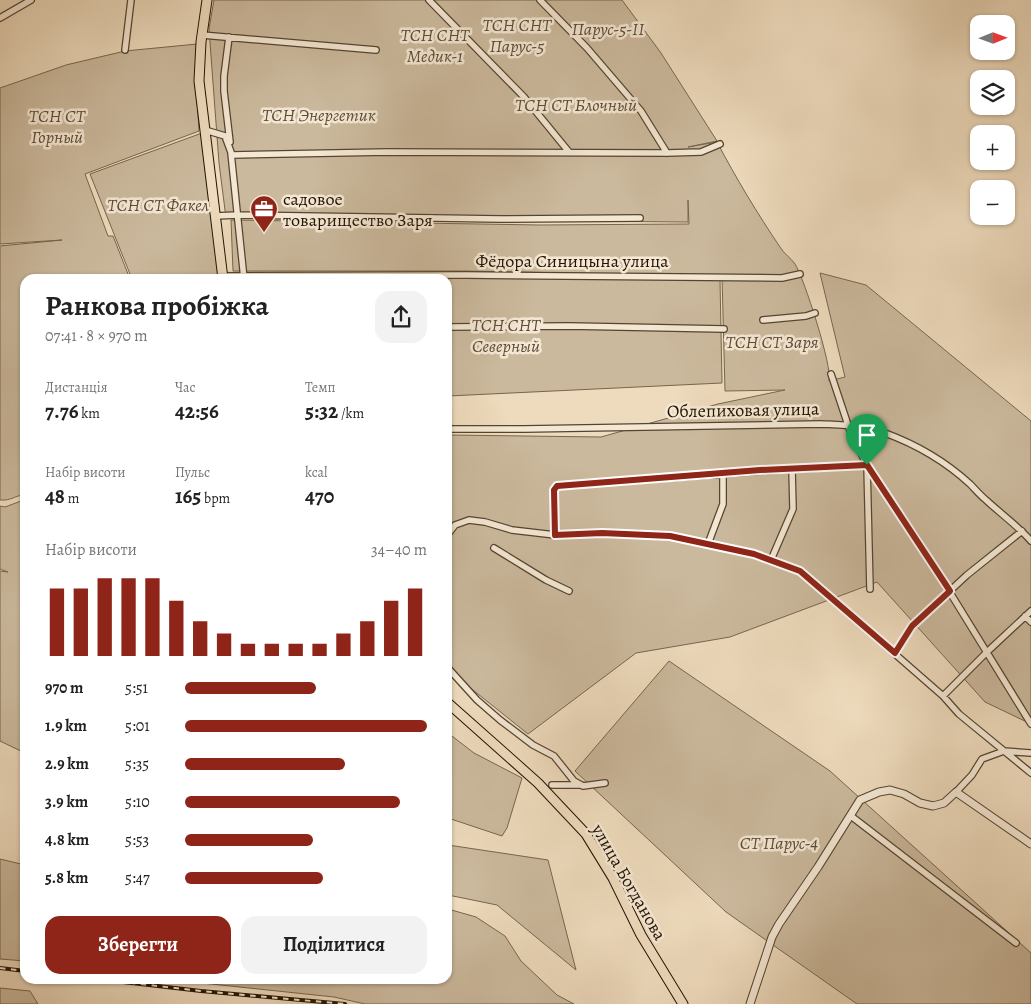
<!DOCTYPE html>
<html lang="uk">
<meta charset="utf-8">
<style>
:root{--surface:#fff;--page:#f2f2f2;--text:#222;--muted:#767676;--accent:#8f2418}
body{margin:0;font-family:Alegreya,serif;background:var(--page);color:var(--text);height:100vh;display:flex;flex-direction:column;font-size:19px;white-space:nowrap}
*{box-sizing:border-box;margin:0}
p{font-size:16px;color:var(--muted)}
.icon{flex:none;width:28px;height:28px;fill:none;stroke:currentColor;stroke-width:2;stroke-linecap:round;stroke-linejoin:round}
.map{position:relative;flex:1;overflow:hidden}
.drawer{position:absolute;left:20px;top:274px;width:432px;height:710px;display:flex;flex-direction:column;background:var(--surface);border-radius:15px;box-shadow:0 1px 4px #0004}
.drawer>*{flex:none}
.needle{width:32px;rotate:89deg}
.fabs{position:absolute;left:970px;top:15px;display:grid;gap:10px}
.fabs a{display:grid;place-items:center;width:45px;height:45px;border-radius:10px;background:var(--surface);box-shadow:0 1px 4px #0004;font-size:25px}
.pin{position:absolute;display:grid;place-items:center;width:42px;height:42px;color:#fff;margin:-51px -21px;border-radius:50% 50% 50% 0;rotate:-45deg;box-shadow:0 0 5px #0007}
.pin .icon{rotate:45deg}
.round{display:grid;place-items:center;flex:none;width:52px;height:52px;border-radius:15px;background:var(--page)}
.headline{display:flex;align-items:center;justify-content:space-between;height:85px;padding:0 25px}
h1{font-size:28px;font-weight:600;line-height:38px}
.metrics{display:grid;grid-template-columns:repeat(3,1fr);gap:8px;height:85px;padding:5px 25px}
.metrics div{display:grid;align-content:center}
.metrics b{font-size:21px;font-weight:600}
.metrics small{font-size:14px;font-weight:400}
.metrics p{font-size:14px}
.chart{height:140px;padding:10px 25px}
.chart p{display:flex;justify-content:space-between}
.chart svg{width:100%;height:90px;margin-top:5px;stroke:var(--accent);stroke-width:6}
.cta{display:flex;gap:10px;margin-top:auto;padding:10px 25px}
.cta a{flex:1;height:58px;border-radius:15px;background:var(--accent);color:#fff;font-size:20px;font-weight:600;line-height:58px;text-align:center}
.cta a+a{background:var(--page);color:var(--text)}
ul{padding:0 25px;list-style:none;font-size:16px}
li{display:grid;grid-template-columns:80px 60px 1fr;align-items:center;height:38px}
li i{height:12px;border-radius:6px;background:var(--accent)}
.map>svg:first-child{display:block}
.green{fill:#cbb99d;stroke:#76664e}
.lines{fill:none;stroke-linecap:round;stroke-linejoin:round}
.minor-casing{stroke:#55442f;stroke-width:8}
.tertiary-casing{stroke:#55442f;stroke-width:9}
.primary-casing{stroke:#221200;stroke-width:11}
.minor{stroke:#f4e8d4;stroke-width:5.5}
.tertiary{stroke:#f4e8d4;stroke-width:7}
.primary{stroke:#eedbbd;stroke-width:9}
.rail-casing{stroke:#221200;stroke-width:4}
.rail{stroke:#f4e8d4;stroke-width:2;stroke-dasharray:5.5;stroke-linecap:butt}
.route-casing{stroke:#fff;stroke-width:10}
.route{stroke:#8f2418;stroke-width:6}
.labels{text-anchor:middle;stroke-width:5;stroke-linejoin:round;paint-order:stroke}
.park-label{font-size:18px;font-style:italic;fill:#5d4c37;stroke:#f4e8d4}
.poi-label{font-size:18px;fill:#221200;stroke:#f4e8d4;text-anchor:start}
.street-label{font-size:18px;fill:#221200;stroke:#f4e8d4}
</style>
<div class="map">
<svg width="1031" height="1004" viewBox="0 0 1031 1004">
<rect width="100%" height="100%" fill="#eedbbd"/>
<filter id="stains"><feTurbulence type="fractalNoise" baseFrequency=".004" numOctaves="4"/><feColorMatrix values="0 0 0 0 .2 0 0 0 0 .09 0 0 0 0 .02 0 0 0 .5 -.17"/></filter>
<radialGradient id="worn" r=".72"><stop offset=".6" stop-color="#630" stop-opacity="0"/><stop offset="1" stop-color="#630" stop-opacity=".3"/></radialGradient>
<path class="green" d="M214,0H537L572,35L538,0H622L661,53L717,141L688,147L717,142C736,178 757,213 780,247C784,254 791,258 795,264C804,278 833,368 829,381L845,377L820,273L866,285L1031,421V724L985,702L877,582L730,637L636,653L528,734L448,670V435L601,437L718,404L785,390L725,391L722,276L465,271H233L231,220L540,225L689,224L688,200V222L226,218L219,163L209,29Z
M197,44L196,84L199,131L85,174L108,236H113L130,279H25V495C15,495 12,501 0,500V246L62,240L0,244V88L66,65L125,51Z
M202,133L220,279H132L90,174Z
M234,274L720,280L722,383L448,396V279H233Z
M21,501H25V753L0,741V571L8,572L0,569V506L5,507Z
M669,661L830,771L1031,953V1004H857L726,912L575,771Z
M448,733L474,753L522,778L507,828L502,836L448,818Z
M448,845L548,860L576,970L497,905L448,895Z
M0,859L25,865V961L0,959Z
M448,909L476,917L505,936L521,961L557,995L574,1004H365L334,997L164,979H448Z
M0,988L30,991L38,1004H0Z"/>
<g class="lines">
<g class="minor-casing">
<path id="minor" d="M429,0L524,97L569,152
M540,0L587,48L641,111L667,153
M0,18L31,0
M202,35L376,50
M229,37L224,76V91L230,142
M125,50L131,0
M205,130L225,136L232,155L388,152L667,153L701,152L720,144
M231,153L244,279
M216,216L237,215L500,219L640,218
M222,276L466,275L782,278L800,274
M763,320L806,316L815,313
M448,327L569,326L724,329
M831,374L851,434L867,465L917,539L1031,724
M448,429H524L821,424C842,425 865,425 885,433C915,444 946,462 970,484C975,489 980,495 986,500C1001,514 1017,525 1031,541
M448,534L455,525L469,520L485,522L512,530L555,535L602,533L670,536L754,554L800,571L943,696L959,714L1031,773
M555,535L554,490L557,486L761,471L867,465L870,589
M708,544L723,504V473
M494,548L546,580L569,591
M771,560L793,509L792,469
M1025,616L1031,622
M895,653L912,626L967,575L1022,531
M448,668L477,700L500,720L533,745L554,756L574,781L583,786L605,783
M943,696L987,652L1031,611
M552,785H579
M956,792L972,775L982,759L1004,751L1031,753
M851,816L1016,943"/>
</g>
<g class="tertiary-casing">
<path id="tertiary" d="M750,1004L772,937L779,924L818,867L860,800L879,792L890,790L904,794L920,803L933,806L944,803L956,792L1031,844"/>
</g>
<g class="primary-casing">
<path id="primary" d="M207,0L201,42L199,81L223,279
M448,703L538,783L586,834L613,878L641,935L683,1004"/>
</g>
<use href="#minor" class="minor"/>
<use href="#tertiary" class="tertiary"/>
<use href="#primary" class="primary"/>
<g class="rail-casing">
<path id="rail" d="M0,968L25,971
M97,979L201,991L345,1004"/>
</g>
<use href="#rail" class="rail"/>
</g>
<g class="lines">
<g class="route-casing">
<path id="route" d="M867,465L950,591L912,626L895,653L800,571L754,554L670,536L602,533L555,535L554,490L557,486L760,470Z"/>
</g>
<use href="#route" class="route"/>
</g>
<defs>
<g id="office-pin" transform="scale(1.4375)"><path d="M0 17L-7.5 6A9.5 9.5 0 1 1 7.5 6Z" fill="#8f2418" stroke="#f4e8d4"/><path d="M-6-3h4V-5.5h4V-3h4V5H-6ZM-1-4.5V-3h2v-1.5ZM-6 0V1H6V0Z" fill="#fff"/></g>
</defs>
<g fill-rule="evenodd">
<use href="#office-pin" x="264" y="209"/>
</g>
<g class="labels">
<g class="park-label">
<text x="517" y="31">ТСН СНТ<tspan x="517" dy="21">Парус-5</tspan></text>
<text x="608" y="35">Парус-5-II</text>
<text x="435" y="41">ТСН СНТ<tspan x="435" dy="21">Медик-1</tspan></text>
<text x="576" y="111">ТСН СТ Блочный</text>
<text x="319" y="121">ТСН Энергетик</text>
<text x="57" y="122">ТСН СТ<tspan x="57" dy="21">Горный</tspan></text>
<text x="158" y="211">ТСН СТ Факел</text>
<text x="506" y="331">ТСН СНТ<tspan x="506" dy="21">Северный</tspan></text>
<text x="772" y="348">ТСН СТ Заря</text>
<text x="779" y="849">СТ Парус-4</text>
</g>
<g class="poi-label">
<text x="283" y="205">садовое<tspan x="283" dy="21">товарищество Заря</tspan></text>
</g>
<g class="street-label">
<text x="572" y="267">Фёдора Синицына улица</text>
<text transform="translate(743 410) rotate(-1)" y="6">Облепиховая улица</text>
<text transform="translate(629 882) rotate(60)" y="6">улица Богданова</text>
</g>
</g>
<rect width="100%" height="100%" filter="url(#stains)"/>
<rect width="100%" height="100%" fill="url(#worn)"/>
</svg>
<div class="fabs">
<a><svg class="needle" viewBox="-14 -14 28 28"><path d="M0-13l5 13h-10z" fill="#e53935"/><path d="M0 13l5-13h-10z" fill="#767676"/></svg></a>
<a><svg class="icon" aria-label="layers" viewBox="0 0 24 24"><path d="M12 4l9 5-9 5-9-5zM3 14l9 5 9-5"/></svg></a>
<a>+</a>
<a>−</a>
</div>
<div class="pin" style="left:867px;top:465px;background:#1e9e55"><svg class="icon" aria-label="arrive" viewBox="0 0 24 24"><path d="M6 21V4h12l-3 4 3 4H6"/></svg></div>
<section class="drawer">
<div class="headline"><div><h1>Ранкова пробіжка</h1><p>07:41 · 8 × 970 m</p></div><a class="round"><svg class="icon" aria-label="share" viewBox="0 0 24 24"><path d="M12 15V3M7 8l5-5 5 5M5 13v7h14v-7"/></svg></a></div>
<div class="metrics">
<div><p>Дистанція</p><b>7.76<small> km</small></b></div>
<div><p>Час</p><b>42:56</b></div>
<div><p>Темп</p><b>5:32<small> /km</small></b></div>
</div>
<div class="metrics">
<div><p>Набір висоти</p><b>48<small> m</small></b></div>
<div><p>Пульс</p><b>165<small> bpm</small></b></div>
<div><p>kcal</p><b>470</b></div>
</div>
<div class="chart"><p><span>Набір висоти</span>34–40 m</p>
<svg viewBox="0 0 160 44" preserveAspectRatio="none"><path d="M5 44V11M15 44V11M25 44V6M35 44V6M45 44V6M55 44V17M65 44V27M75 44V33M85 44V38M95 44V38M105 44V38M115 44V38M125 44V33M135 44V27M145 44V17M155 44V11"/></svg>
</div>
<ul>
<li><b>970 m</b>5:51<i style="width:54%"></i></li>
<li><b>1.9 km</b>5:01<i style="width:100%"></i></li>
<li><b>2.9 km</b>5:35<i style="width:66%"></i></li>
<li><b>3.9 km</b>5:10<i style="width:89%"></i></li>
<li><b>4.8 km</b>5:53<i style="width:53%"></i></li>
<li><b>5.8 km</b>5:47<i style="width:57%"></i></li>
</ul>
<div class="cta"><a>Зберегти</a><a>Поділитися</a></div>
</section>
</div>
